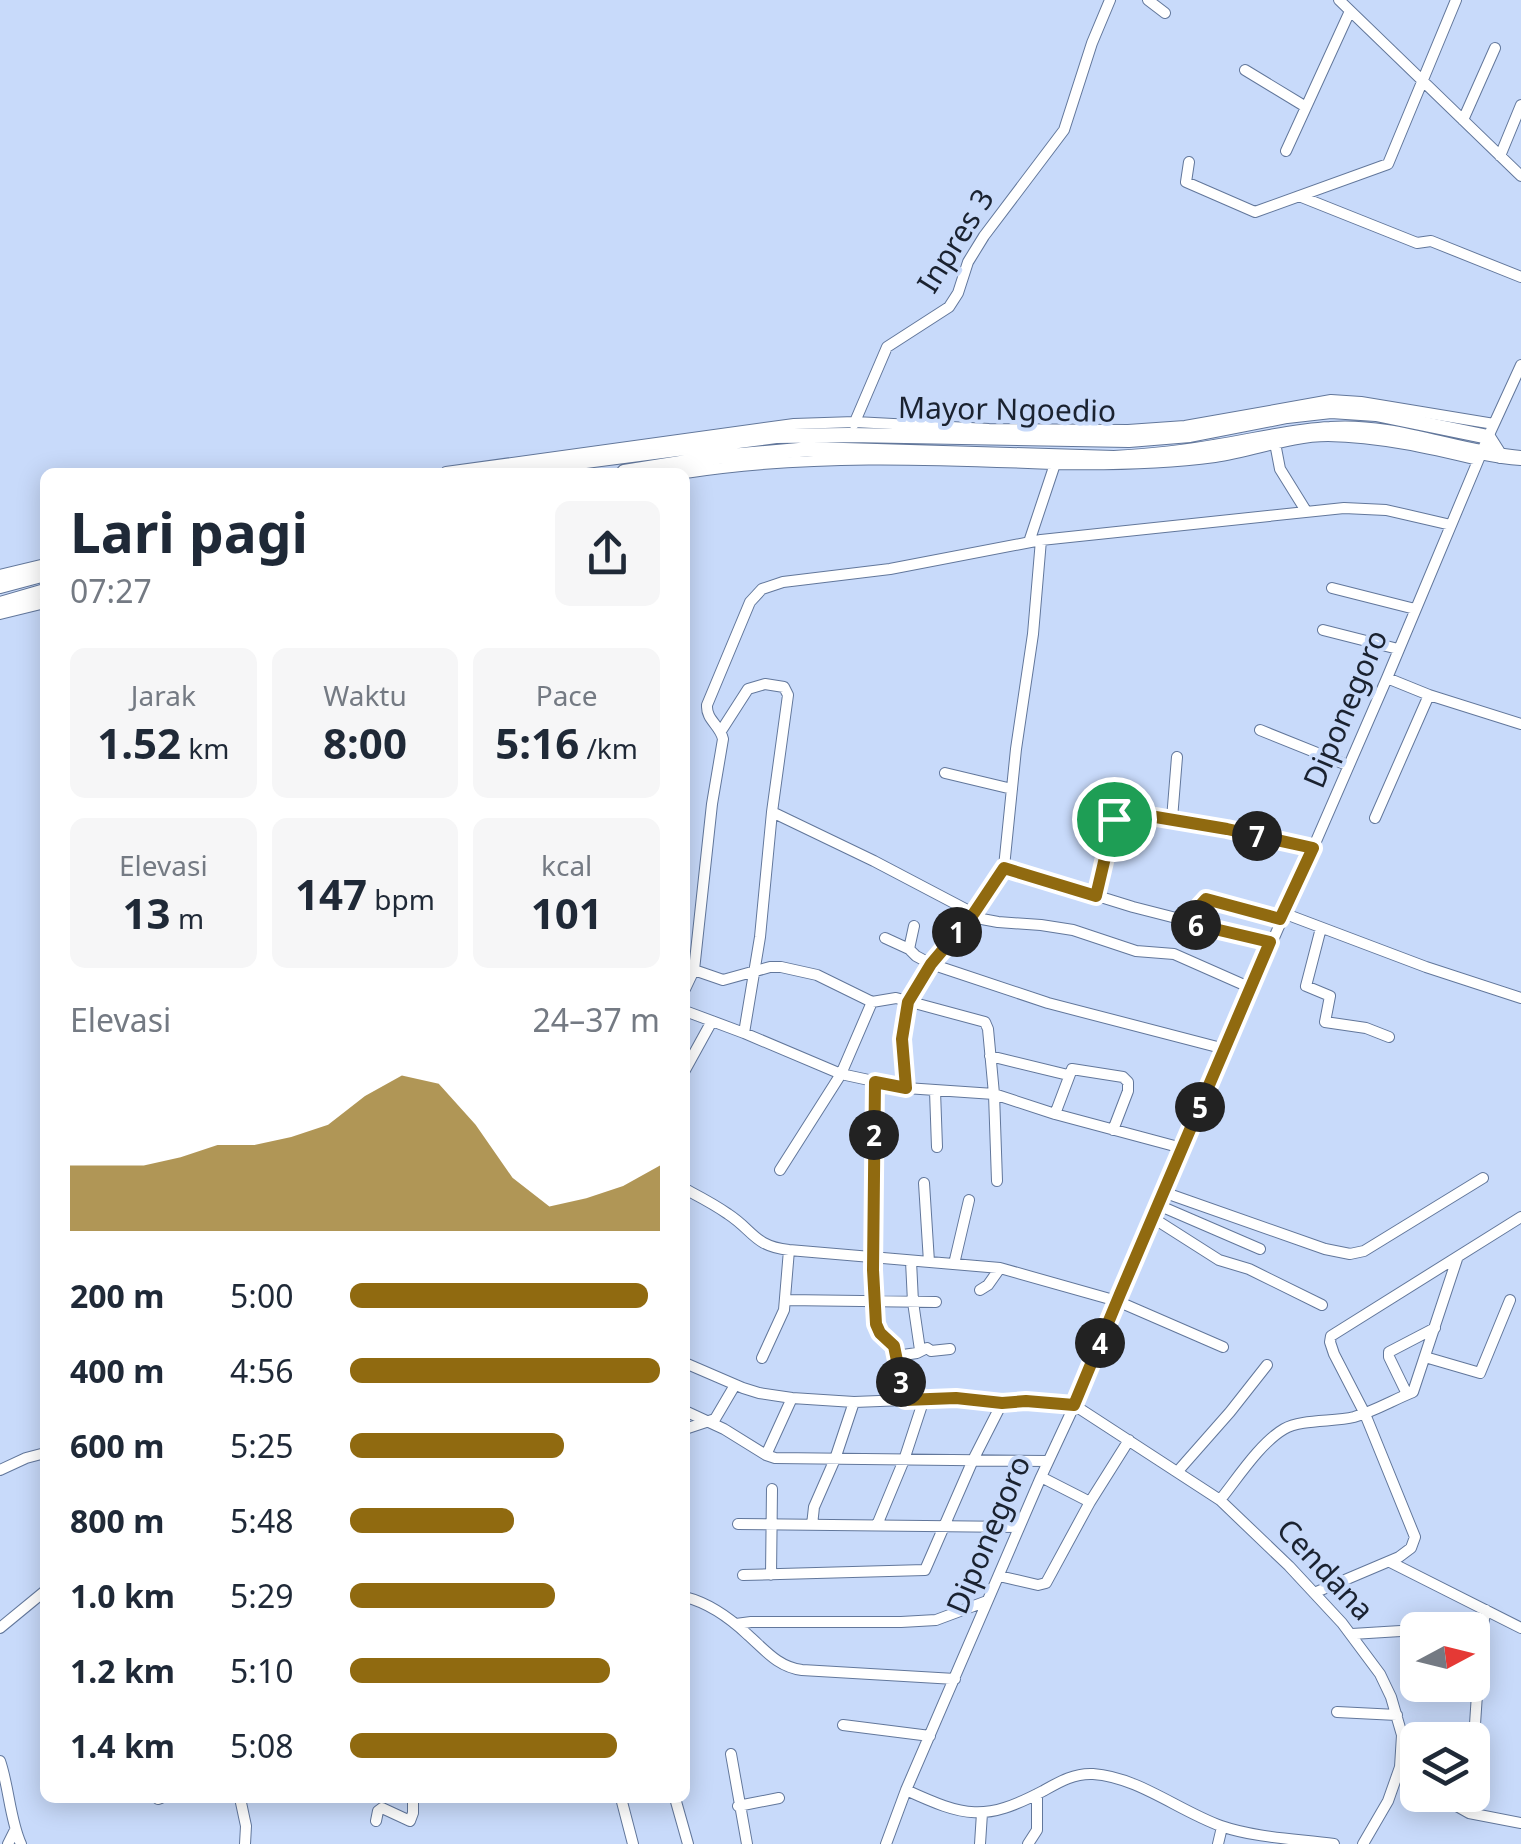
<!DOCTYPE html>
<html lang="id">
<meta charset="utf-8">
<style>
:root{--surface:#fff;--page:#f6f6f7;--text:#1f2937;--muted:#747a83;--accent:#906a10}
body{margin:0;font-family:"Noto Sans",sans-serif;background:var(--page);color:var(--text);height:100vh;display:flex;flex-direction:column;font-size:38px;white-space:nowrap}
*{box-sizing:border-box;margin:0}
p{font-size:32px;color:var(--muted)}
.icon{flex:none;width:55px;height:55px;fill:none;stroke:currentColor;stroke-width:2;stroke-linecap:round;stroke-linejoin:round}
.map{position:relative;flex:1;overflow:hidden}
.drawer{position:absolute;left:40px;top:468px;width:650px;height:1335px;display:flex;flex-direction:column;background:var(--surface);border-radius:15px;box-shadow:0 5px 25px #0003}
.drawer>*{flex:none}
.needle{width:65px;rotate:83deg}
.fabs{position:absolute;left:1400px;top:1612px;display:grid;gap:20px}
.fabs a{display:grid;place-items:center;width:90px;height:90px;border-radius:15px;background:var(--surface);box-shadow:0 5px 25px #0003;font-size:50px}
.pin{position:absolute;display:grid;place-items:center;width:85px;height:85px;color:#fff;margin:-42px;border:5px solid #fff;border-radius:50%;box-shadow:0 2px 10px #0007}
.km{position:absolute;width:50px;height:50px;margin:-25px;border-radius:50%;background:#222;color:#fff;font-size:28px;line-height:50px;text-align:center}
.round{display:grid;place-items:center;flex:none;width:105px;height:105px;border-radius:15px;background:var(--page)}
.head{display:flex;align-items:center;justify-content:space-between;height:170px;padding:0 30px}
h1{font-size:55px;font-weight:700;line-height:75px}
.stats{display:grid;grid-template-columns:repeat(3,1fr);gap:15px;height:170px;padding:10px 30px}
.stats div{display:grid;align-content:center;border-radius:15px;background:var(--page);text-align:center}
.stats b{font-size:42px;font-weight:700}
.stats small{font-size:28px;font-weight:400}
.stats p{font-size:28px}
.chart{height:280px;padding:20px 30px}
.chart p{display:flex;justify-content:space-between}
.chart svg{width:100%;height:180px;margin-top:10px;fill:var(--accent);opacity:.7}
ul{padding:0 30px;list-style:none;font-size:32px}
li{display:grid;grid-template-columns:160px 120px 1fr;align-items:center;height:75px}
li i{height:25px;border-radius:12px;background:var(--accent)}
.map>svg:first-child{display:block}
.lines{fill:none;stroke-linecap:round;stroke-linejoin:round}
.street-casing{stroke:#62779b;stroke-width:12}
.secondary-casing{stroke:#62779b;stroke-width:16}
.street{stroke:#fff;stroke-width:10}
.secondary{stroke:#fff;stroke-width:14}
.route-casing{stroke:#fff;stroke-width:20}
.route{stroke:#906a10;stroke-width:12}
.labels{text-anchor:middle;stroke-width:8;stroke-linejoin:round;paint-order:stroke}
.street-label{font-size:30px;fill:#1a2230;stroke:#c8dafa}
</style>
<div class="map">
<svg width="1521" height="1844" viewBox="0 0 1521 1844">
<rect width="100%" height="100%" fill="#c8dafa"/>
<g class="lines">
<g class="street-casing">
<path id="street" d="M1148,0L1165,13
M1339,0L1521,176
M1245,70L1306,107
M1463,120L1495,48
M1286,151L1350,11
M1500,156L1521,105
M1189,162L1186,182L1255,212L1388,164L1456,0
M1299,196L1417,243L1431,241L1521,277
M854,424L887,347L949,307L958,293L968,262L984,236L1064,130L1092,43L1110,0
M1275,443L1280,469L1306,511
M446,472L794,424L855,422L989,429L1128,430L1185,426L1331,400L1361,402L1494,424
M685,473C809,454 930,459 1055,464
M1029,542L1055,464C1109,465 1162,464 1215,457C1253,452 1289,436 1328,436C1379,437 1429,448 1478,460
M0,575L45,564
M1332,588L1415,609
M0,614L45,603
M1323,630L1398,649
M1387,678L1429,695L1521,724
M1260,730L1347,765
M721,731L748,689L765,684L784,687L788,695L772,812L874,861L973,913
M945,773L1012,789
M1375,818L1429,695
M1172,819L1177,757
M1004,867L1133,907L1270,942
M1096,896L1114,819L1122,812L1227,829L1313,848
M1283,913L1426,967L1521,998
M971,917L998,922L1041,925L1073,930L1136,951L1174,954L1251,988
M1185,921L1206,899L1280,919
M914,926L909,949L916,956L931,964L1048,1003L1225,1049
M1321,928L1306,986L1330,996L1325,1022L1366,1028L1389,1037
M885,938L909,949
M694,970L723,980L770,967H781L817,975L872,1002L896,998L985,1022L988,1029L994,1094L997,1181
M685,989L694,970L712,804L723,739C720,725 706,720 707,705L750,602L762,589L783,582L890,569L1041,540L1344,508L1386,510L1451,525
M685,1011L744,1033L760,937L772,812
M744,1033L841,1074L906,1088L994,1094L1055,1114L1182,1148
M990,1056L1068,1075
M685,1070L712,1021
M875,1083L873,1257L876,1324L880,1333L894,1346L905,1400
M906,1088L902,1039L908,1002L931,964L973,913L1004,867L1016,749L1033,634L1041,540
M935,1091L937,1147
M1055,1114L1072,1069L1123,1077L1128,1082V1091L1113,1130
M780,1170L841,1074L872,1002
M924,1183L929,1262
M685,1189C700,1197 714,1204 728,1214C754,1231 754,1246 789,1250L1000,1268L1117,1301L1223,1347
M1163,1192L1325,1249L1350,1254L1364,1251L1483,1178
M1158,1205L1260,1249
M1153,1218L1219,1260L1249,1269L1322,1305
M911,1261L913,1302L920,1350
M954,1264L969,1200
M980,1290L988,1285L1000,1268
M786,1300L936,1302
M896,1356L917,1353L927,1348L931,1351L950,1349
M1425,1357L1480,1373L1510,1300
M762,1358L784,1310L789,1250
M685,1363L743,1388L759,1393L792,1398L854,1402L956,1398L1002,1403L1026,1401L1074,1405L1220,1500L1289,1566L1342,1623L1380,1674L1391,1697L1402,1735L1400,1767L1388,1801L1363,1844
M1407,1394L1389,1357V1352L1435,1328
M792,1398L766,1455L775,1458L1048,1461
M685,1411L724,1429L766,1455
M685,1429L715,1419L735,1385
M0,1470L26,1458L45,1453
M1178,1471L1230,1412L1267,1365
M1041,1477L1090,1502
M1220,1500C1237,1479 1260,1443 1284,1429C1301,1419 1334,1422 1354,1417C1375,1411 1393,1400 1413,1392L1457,1259
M738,1524L1019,1527
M812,1525L814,1507L835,1459L854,1402
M877,1525L904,1460L924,1399
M1390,1562L1521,1628
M743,1575L925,1570L973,1460L1002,1403
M771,1575L772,1489
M999,1576L1038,1585L1046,1583L1090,1502L1129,1440
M1314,1593L1399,1557L1411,1548L1415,1537L1365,1414L1334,1354L1330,1342L1331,1336L1521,1217
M685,1597C709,1603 730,1618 748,1635C765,1650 778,1667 802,1670L955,1679
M736,1624L751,1622H901L936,1620L987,1601
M0,1628L45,1591
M1352,1634L1482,1626
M1337,1712L1397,1715
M843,1725L930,1736
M731,1754L747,1844
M0,1761C9,1787 10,1820 21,1844
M1400,1767L1418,1780
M1472,1770L1481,1633L1486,1610
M906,1790C965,1817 984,1822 1043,1791C1059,1782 1074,1773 1093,1774C1138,1777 1179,1811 1221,1826C1256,1838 1297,1839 1334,1844
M1437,1795L1469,1813L1521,1823
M240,1798L246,1826L245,1844
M621,1798L633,1844
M675,1798L688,1844
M158,1799L161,1798
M738,1806L779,1798
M1469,1813L1471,1795
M376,1821L378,1811L382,1808L410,1821L413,1813V1798
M8,1844L15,1830
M886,1844L906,1790L1041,1477L1082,1389L1146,1232L1387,678L1488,437L1521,365
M980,1844L982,1813
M1028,1844L1037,1830V1794
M1218,1844L1222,1827"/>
</g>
<g class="secondary-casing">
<path id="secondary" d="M501,472L776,436L849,435L1129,440L1190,435L1287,416L1331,411L1376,414L1488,437L1500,456
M624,472L718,457L810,449L1114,458C1148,456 1181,453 1214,447C1253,441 1291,431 1330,429C1395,424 1457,453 1521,458
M0,586L45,574
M0,604L45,591"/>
</g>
<use href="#street" class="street"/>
<use href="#secondary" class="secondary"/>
</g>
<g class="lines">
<g class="route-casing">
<path id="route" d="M1126,812L1227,829L1313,848L1280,919L1206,899L1185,922L1270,942L1120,1294L1074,1405L1026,1401L1002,1403L956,1398L905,1400L894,1346L880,1333L876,1324L873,1270L875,1082L906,1088L902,1039L908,1002L931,964L974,913L1004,868L1096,896L1114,819L1118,814Z"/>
</g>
<use href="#route" class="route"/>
</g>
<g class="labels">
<g class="street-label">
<text transform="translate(956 241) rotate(-58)" y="10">Inpres 3</text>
<text transform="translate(1007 410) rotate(1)" y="10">Mayor Ngoedio</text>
<text transform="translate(1346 709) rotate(-67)" y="10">Diponegoro</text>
<text transform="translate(989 1535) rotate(-67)" y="10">Diponegoro</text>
<text transform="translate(1325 1570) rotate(47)" y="10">Cendana</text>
</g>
</g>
</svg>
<div class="fabs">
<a><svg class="needle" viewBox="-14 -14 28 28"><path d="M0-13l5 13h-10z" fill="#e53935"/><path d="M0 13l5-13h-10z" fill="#747a83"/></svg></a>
<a><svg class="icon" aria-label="layers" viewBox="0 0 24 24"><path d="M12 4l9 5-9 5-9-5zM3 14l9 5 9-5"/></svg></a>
</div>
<div class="pin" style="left:1114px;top:819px;background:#1e9e55"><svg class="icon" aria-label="arrive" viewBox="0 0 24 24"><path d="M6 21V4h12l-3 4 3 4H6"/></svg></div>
<b class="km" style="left:957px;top:932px">1</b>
<b class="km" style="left:874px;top:1135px">2</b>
<b class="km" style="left:901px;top:1382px">3</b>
<b class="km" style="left:1100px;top:1343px">4</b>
<b class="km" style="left:1200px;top:1107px">5</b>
<b class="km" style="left:1196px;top:925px">6</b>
<b class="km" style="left:1257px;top:836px">7</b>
<section class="drawer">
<div class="head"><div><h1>Lari pagi</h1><p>07:27</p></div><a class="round"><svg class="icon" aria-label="share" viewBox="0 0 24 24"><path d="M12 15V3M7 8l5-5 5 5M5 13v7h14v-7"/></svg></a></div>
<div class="stats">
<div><p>Jarak</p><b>1.52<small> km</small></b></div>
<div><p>Waktu</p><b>8:00</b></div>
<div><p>Pace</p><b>5:16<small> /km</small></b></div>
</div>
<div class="stats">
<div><p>Elevasi</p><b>13<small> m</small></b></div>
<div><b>147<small> bpm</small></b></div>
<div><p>kcal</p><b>101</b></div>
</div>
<div class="chart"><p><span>Elevasi</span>24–37 m</p>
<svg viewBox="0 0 160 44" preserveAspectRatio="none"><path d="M0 44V28L10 28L20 28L30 26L40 23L50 23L60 21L70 18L80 11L90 6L100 8L110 18L120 31L130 38L140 36L150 33L160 28V44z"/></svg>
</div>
<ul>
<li><b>200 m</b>5:00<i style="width:96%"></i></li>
<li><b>400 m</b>4:56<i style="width:100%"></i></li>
<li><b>600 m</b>5:25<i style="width:69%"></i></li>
<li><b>800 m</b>5:48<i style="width:53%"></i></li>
<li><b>1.0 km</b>5:29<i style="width:66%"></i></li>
<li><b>1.2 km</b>5:10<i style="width:84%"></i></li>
<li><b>1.4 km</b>5:08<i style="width:86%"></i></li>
</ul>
</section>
</div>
